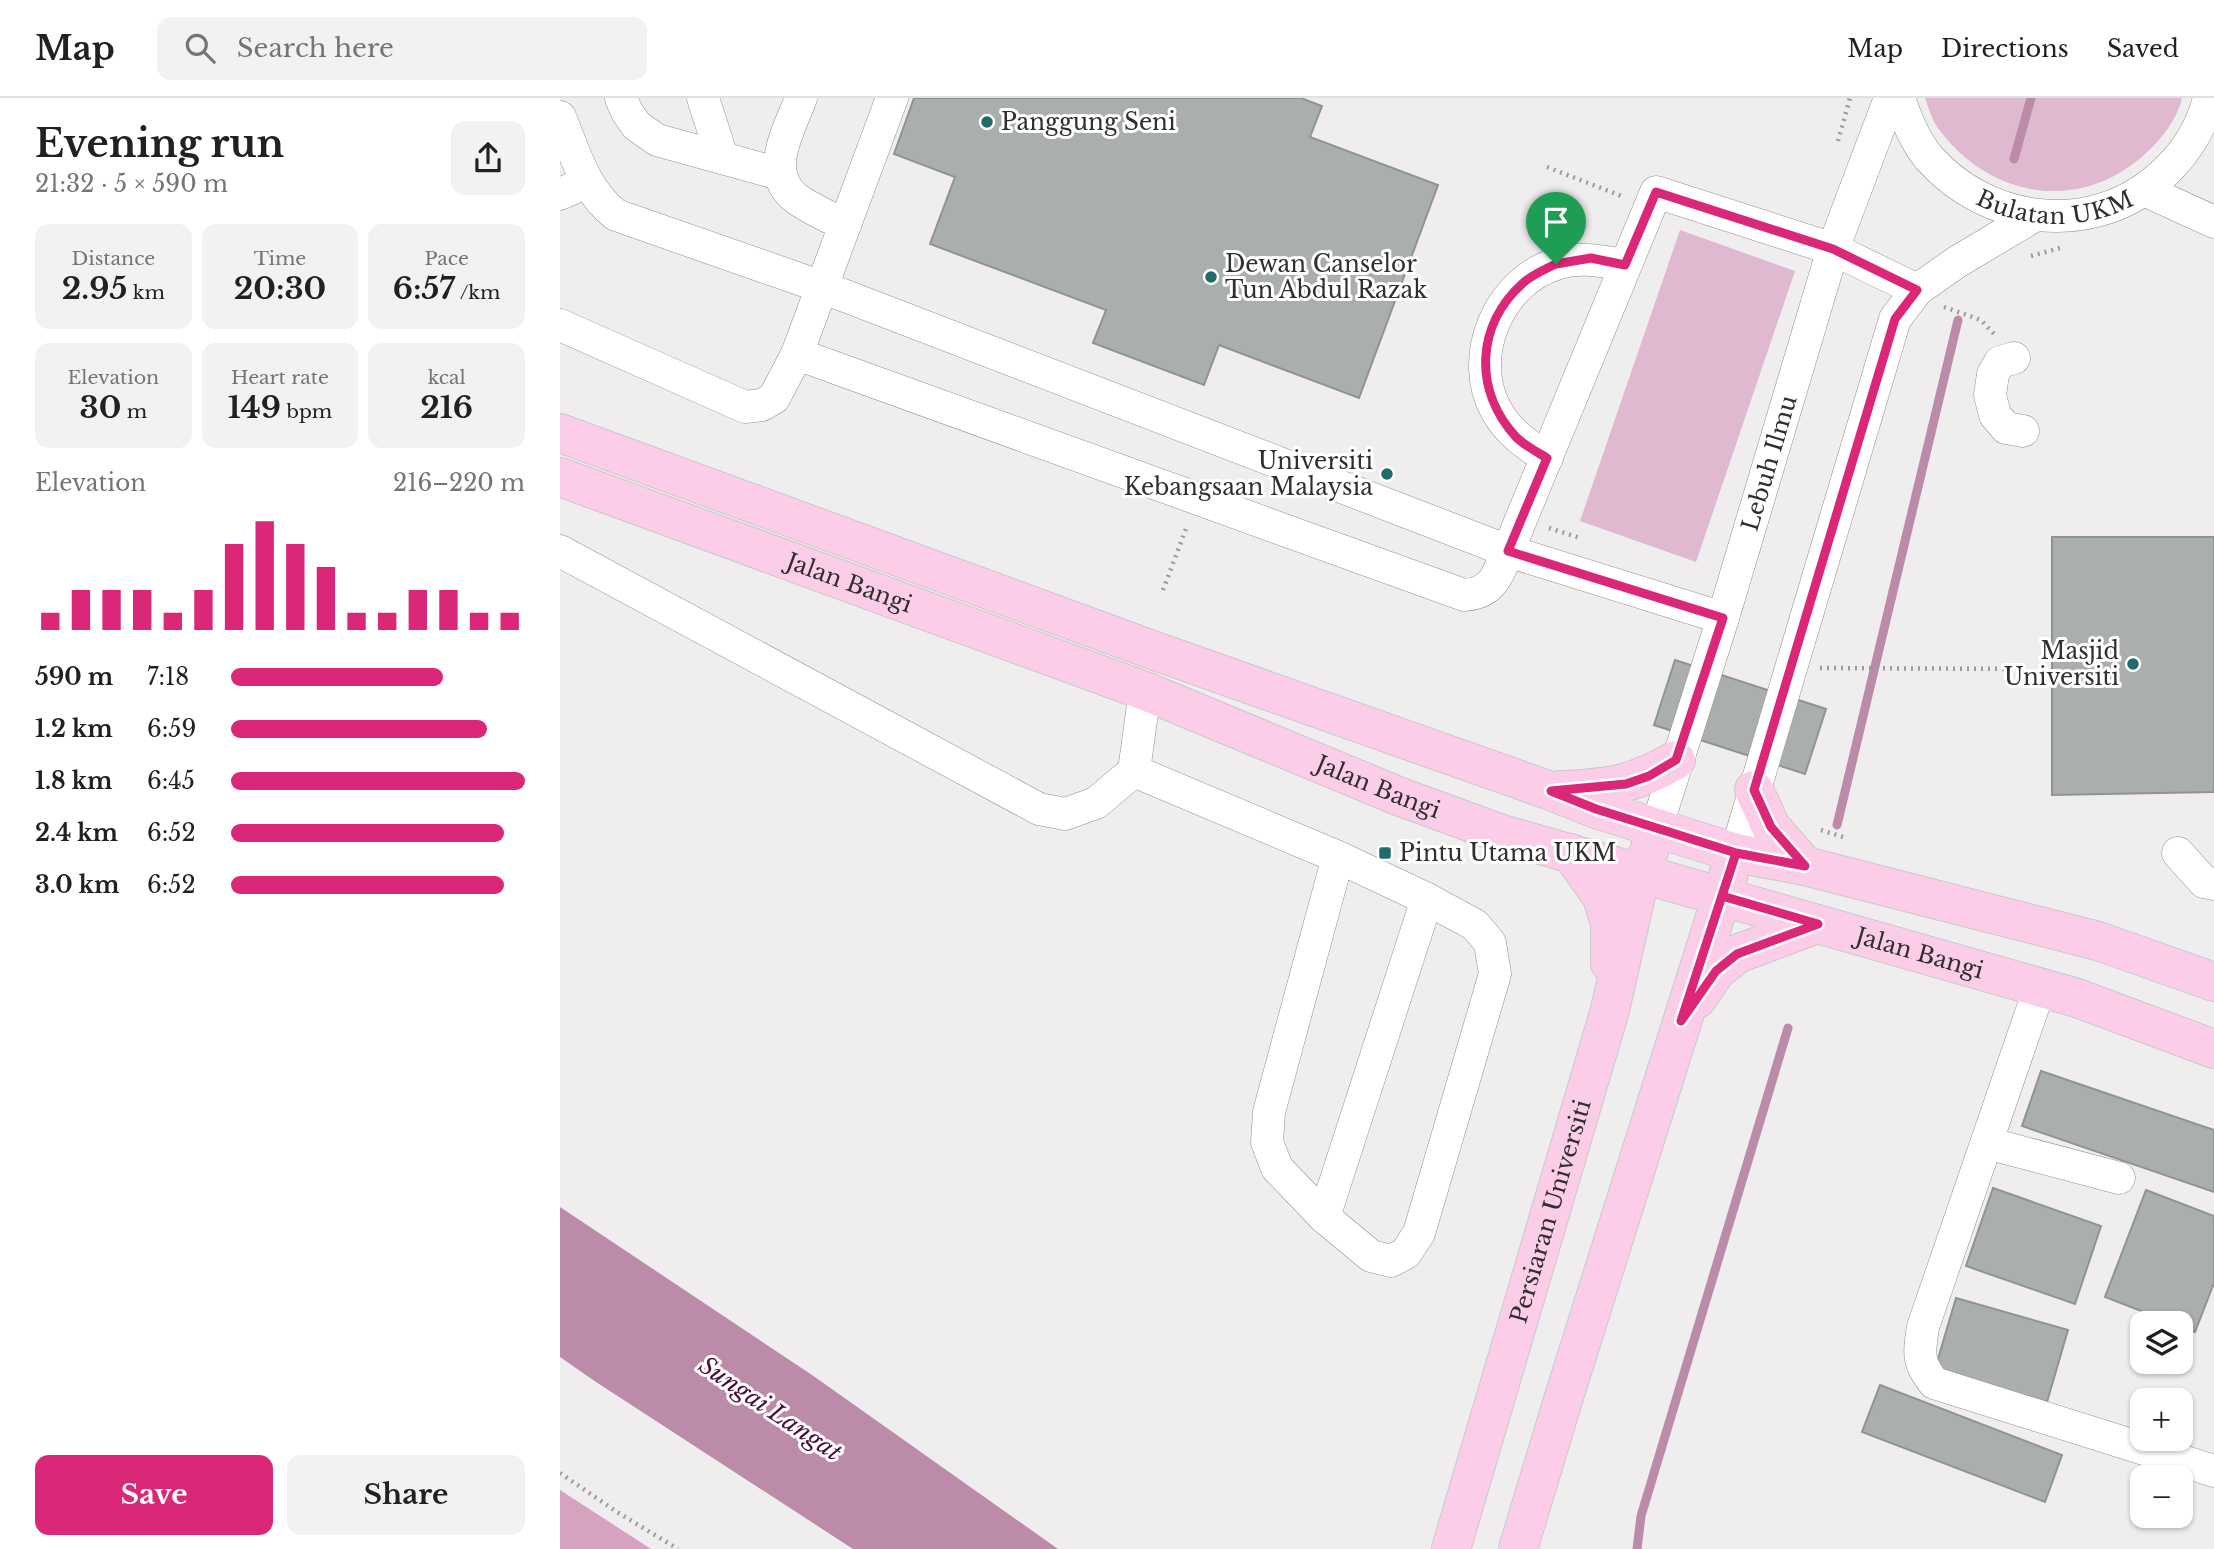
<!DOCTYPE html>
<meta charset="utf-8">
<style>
:root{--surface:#fff;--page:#f2f2f2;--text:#202124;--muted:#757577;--line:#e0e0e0;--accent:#db2777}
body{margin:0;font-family:"Libre Baskerville",serif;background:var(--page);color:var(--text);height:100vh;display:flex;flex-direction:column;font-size:26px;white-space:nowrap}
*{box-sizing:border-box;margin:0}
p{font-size:23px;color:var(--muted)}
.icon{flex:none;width:38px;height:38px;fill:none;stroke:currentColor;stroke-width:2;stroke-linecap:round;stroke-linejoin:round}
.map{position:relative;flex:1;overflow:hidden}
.details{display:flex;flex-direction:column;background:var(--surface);width:560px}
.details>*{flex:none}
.controls{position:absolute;left:1570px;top:1213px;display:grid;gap:14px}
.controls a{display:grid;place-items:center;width:63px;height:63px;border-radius:14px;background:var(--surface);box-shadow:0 2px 5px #0004;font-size:35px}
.pin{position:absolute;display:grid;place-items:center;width:60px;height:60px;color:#fff;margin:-72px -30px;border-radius:50% 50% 50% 0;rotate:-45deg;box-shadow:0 0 7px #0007}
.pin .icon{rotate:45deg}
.round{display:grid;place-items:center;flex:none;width:74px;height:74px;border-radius:14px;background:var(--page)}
.summary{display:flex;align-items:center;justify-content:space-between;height:119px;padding:0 35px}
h1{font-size:38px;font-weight:800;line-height:52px}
.figures{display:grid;grid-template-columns:repeat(3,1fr);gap:10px;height:119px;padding:7px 35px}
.figures div{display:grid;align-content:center;border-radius:14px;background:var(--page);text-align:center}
.figures b{font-size:30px;font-weight:800}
.figures small{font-size:19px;font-weight:400}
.figures p{font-size:19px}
.chart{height:196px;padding:14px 35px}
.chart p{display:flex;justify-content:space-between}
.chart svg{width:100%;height:126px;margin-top:7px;stroke:var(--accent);stroke-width:6}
.action{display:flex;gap:14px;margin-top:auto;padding:14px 35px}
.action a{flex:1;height:80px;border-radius:14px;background:var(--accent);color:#fff;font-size:28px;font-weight:800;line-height:80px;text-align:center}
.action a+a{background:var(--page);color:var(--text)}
ul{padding:0 35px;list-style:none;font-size:23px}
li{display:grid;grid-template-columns:112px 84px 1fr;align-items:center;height:52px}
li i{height:18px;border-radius:9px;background:var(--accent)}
header{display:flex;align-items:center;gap:42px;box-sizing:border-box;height:98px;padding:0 35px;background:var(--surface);border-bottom:2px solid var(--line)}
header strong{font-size:33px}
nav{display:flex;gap:38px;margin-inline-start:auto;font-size:24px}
.search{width:490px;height:63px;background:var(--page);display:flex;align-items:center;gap:18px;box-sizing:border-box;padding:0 24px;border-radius:14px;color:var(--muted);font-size:26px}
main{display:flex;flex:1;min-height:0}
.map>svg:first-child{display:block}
.green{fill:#deb9cf}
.forest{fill:#d5a2c0}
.water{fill:#bc8ba9}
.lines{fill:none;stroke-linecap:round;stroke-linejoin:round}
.stream{stroke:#bc8ba9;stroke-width:9}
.building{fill:#abaeae;stroke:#909393;stroke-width:2}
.minor-casing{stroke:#939092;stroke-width:33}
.major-casing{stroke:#c9c9c9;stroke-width:40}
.path{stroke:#9d9b9d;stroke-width:4.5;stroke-dasharray:2 5;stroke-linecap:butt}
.minor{stroke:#fff;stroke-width:32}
.major{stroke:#fbcde9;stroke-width:38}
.route-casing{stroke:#fff;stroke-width:14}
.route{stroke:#db2777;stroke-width:9}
.poi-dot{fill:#1f6c6a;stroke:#fff;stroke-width:2.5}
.labels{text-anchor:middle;stroke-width:6;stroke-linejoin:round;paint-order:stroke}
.poi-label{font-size:23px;fill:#302f30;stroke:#fff;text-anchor:start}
.street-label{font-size:23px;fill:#302f30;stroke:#fff}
.water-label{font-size:24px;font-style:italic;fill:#4b0f39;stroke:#fff}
</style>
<header>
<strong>Map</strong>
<div class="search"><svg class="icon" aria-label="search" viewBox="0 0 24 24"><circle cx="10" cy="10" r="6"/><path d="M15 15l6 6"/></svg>Search here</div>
<nav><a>Map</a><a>Directions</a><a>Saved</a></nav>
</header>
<main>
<section class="details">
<div class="summary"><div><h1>Evening run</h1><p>21:32 · 5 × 590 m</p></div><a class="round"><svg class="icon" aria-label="share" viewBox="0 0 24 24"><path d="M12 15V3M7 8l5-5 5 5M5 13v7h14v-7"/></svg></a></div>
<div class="figures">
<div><p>Distance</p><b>2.95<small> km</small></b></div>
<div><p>Time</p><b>20:30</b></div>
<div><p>Pace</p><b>6:57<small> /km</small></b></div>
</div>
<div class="figures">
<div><p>Elevation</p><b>30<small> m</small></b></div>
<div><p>Heart rate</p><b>149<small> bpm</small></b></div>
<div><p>kcal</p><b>216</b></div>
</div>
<div class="chart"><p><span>Elevation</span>216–220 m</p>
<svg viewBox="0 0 160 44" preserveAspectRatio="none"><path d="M5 44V38M15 44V30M25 44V30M35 44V30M45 44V38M55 44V30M65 44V14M75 44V6M85 44V14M95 44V22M105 44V38M115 44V38M125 44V30M135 44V30M145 44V38M155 44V38"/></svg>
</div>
<ul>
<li><b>590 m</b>7:18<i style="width:72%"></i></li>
<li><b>1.2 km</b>6:59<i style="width:87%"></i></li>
<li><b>1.8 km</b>6:45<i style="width:100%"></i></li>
<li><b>2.4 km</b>6:52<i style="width:93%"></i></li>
<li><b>3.0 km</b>6:52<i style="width:93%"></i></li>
</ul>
<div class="action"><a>Save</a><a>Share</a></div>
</section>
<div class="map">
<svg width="1654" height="1451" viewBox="0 0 1654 1451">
<rect width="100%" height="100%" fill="#f0edef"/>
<path class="green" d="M1365,0H1622C1617,22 1600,43 1584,57C1519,115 1432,100 1381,34C1373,25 1369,11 1365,0Z
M1120,132L1235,173L1136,464L1020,423Z"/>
<path class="forest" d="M0,1392L91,1451H0Z"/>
<path class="water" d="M0,1109L252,1277L498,1451H293L36,1284L0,1259Z"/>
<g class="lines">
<path class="stream" d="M1454,61L1471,0
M1277,727L1398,222
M1077,1451L1081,1418L1228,930"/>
</g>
<path class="building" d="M354,0H741L762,8L750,39L878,87L799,300L659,247L644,287L533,245L546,212L370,146L395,79L334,56Z
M1492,439H1654V694L1492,697Z
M1115,562L1266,611L1245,676L1094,627Z
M1481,973L1654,1032V1094L1462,1028Z
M1433,1090L1541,1128L1515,1206L1406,1168Z
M1586,1092L1654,1118V1185L1635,1234L1620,1228V1225H1612L1545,1199Z
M1396,1200L1508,1232L1487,1304L1375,1271Z
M1320,1287L1502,1357L1485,1404L1302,1334Z"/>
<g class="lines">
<g class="minor-casing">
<g id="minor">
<path d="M61,0L67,14L77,28L97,42L220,76"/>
<path d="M143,0L162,59"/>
<path d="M241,0C230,30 202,76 237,101C251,111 269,119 285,127"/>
<path id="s1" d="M1339,0C1346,21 1355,44 1370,61C1427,125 1528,139 1595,83C1621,62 1641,33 1649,0"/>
<path d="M0,19C15,55 24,92 56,117L262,189L948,453C937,477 934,495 904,497L237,256"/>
<path d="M1584,92L1654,124"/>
<path d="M0,96L27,84"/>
<path d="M0,227L185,309L202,307L214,300L237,256L332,0"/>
<path d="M1454,260L1440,264L1433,276L1430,297L1435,317L1446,330L1463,333"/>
<path d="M987,360C967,347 948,334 936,312C907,259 938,184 996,166C1019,158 1042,163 1065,167"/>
<path d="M0,453L479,711L505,716L536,705L574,673"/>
<path d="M1163,520L948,453L1096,94L1273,151L1357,192"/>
<path d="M585,593L574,673L778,759L867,801L915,827L930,845L935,876L859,1135L846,1155L831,1163L811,1158L764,1119L717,1070L707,1044L709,1014L778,759"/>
<path id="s2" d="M1096,731L1163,520L1273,151L1330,0"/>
<path d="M1176,755L1335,221L1357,192L1397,164L1474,118"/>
<path d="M1618,755L1644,784L1654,786"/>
<path d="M1480,889L1363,1229C1359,1255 1357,1264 1374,1285L1654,1373"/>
<path d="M1427,1045L1559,1080"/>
<path d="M764,1119L867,801"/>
</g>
</g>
<g class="major-casing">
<g id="major">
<path d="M0,335L598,554L991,693L1036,711L1176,755L1245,768L1538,843L1654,884"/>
<path id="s3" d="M0,379L585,593L838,698L942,736L1517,900L1654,951"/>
<path d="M1000,692C1049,690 1073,687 1116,662"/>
<path d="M1194,692L1211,729L1245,768"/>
<path d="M1011,755L1042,799L1050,825V865"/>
<path d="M1137,901L1156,873L1177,856L1257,826"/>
<path id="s4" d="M891,1451L1050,912L1081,775L1089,753"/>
<path d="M958,1451L1003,1302L1169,775"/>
</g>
</g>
<path class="path" d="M1278,43L1290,0
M987,69L1064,99
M1471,158L1500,150
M1384,209L1421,222L1434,236
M989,430L1020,440
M603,492L627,428
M1260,570L1464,571
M1261,732L1286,740
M0,1375L57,1414L118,1451"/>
<use href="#minor" class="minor"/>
<use href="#major" class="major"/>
</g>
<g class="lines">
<g class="route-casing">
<path id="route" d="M996,166C985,171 972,177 963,185C916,227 913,292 956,339C964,347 977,354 987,360L948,453L1163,520L1116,662L1089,678L1066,686L991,693L1036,711L1176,755L1121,923L1156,873L1177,856L1258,826L1162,798L1176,755L1245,768L1211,729L1194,692L1335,221L1357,192L1273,151L1096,94L1065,167L1031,160L996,166"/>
</g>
<use href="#route" class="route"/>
</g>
<g class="poi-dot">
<circle cx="427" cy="24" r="7"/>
<circle cx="651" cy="179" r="7"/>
<circle cx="827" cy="376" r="7"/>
<circle cx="1573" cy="566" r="7"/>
<rect x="818" y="748" width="14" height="14" rx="3.5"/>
</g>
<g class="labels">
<g class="poi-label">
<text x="441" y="32">Panggung Seni</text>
<text x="665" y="174">Dewan Canselor<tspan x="665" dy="26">Tun Abdul Razak</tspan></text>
<text x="813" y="371" text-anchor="end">Universiti<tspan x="813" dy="26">Kebangsaan Malaysia</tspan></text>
<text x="1559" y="561" text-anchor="end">Masjid<tspan x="1559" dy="26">Universiti</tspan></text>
<text x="839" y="763">Pintu Utama UKM</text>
</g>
<g class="street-label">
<text dy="8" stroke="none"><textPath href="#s1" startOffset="210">Bulatan UKM</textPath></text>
<text dy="8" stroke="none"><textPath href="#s2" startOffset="383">Lebuh Ilmu</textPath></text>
<text dy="8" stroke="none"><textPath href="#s3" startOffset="308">Jalan Bangi</textPath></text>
<text dy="8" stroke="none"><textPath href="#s3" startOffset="875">Jalan Bangi</textPath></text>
<text dy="8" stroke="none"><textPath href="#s3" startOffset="1442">Jalan Bangi</textPath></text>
<text dy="8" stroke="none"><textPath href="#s4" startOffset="352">Persiaran Universiti</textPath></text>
</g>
<g class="water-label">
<text transform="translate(210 1311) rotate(34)" y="8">Sungai Langat</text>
</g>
</g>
</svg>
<div class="controls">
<a><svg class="icon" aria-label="layers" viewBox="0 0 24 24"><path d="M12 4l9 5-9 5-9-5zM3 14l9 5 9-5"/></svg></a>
<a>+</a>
<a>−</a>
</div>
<div class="pin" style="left:996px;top:166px;background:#1e9e55"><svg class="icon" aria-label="arrive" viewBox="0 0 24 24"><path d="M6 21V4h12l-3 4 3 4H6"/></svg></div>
</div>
</main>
